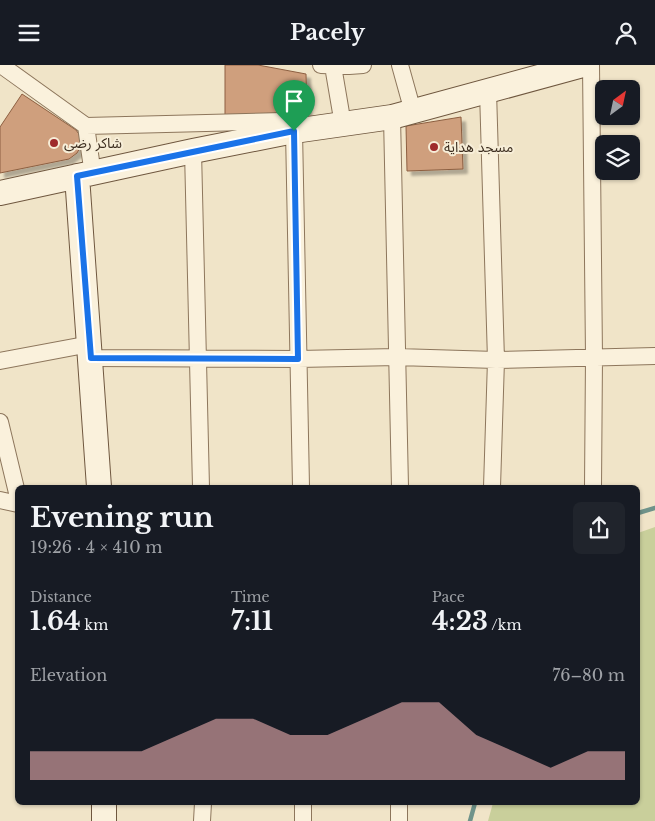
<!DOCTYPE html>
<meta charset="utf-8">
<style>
:root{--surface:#171b24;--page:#20242c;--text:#f1f3f6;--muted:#9ea1a6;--accent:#cc999b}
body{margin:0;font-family:"Libre Baskerville","Noto Sans Arabic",serif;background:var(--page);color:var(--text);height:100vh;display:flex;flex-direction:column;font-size:19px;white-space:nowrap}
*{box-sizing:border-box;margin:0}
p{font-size:16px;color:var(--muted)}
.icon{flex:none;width:28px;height:28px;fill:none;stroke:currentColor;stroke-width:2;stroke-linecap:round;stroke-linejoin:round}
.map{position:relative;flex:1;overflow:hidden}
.details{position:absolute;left:15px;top:420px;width:625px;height:320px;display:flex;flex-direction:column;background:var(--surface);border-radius:8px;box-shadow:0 1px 4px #0004}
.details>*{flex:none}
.needle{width:32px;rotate:33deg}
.fabs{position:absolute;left:595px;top:15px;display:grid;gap:10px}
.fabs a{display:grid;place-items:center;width:45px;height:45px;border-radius:8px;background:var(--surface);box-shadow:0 1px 4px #0004;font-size:25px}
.pin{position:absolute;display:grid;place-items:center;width:42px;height:42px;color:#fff;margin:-51px -21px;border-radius:50% 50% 50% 0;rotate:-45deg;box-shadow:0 0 5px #0007}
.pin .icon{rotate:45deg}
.round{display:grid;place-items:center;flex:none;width:52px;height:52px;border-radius:8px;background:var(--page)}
.overview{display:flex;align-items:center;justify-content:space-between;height:85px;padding:0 15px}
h1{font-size:28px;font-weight:800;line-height:38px}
.metrics{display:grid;grid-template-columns:repeat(3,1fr);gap:8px;height:85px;padding:5px 15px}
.metrics div{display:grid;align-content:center}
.metrics b{font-size:25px;font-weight:800}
.metrics small{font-size:14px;font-weight:400}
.metrics p{font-size:14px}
.chart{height:140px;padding:10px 15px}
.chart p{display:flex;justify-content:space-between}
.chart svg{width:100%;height:90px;margin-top:5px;fill:var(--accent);opacity:.7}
header{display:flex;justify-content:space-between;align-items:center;height:65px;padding:0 15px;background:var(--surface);font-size:22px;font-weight:800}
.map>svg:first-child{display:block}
.green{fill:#c9cf9b}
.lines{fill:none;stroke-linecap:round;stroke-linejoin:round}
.stream{stroke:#6f938a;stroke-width:4.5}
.building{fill:#cf9f7d;stroke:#8d5f41;filter:url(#shadow)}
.street-casing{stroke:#8d765c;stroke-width:18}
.secondary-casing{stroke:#6f573f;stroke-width:26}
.street{stroke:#faf1dc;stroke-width:16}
.secondary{stroke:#faf1dc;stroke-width:24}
.route-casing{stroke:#fff;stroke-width:10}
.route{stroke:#1a73e8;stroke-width:6}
.poi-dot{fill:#9e2a2b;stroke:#f7eed8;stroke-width:2}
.labels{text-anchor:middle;stroke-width:4;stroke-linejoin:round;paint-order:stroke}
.poi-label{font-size:14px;fill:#3d2e20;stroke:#f7eed8;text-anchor:start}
</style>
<header><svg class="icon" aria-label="menu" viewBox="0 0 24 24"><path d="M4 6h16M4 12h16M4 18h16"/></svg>Pacely<svg class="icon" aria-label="person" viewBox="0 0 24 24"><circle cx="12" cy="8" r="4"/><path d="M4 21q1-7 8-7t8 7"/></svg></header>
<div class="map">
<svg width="655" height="756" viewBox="0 0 655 756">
<defs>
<filter id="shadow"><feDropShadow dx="4.5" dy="4.5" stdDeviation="1" flood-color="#0004"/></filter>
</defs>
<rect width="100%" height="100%" fill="#f0e4c8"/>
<path class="green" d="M655,462V756H488L493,738H638V468Z"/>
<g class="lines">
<path class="stream" d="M638,448L655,443
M470,756L475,738"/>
</g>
<path class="building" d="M225,0H258L306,9L307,47L225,50Z
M22,29L76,65L81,72V81L77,88L69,94L0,108V62Z
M461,52L463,104L407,106L406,61Z"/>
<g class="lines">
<g class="street-casing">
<path id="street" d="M1,0L86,61L283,56
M321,0L349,1L363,0
M400,0L410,36
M591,0L594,292L593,422
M333,1L341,48
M488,26L496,295L492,422
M392,52L400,422
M86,61L91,96
M294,66L301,422
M193,86L201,422
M91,293L298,294L397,292L496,295L655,291
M0,296L90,279
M0,357L18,432
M0,435L18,439
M202,756L203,738
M303,756V738
M399,756V738"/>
</g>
<g class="secondary-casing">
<path id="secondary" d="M77,111L99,422
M0,128L193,86L294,66L392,52L583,0
M104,756V738"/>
</g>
<use href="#street" class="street"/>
<use href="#secondary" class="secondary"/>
</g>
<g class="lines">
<g class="route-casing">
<path id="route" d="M294,66L298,294L91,293L77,111Z"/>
</g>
<use href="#route" class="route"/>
</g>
<g class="poi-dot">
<circle cx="54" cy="78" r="5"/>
<circle cx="434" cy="82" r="5"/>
</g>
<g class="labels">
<g class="poi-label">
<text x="64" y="83">شاكر رضى</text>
<text x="444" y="87">مسجد هداية</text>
</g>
</g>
</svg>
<div class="fabs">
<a><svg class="needle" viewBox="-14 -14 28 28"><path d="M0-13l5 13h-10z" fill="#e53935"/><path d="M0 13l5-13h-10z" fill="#9ea1a6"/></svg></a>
<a><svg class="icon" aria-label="layers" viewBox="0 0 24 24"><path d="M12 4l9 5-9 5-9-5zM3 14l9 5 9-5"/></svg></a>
</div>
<div class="pin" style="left:294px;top:66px;background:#1e9e55"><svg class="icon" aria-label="arrive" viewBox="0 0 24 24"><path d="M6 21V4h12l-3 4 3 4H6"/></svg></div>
<section class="details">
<div class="overview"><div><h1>Evening run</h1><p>19:26 · 4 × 410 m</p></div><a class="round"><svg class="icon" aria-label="share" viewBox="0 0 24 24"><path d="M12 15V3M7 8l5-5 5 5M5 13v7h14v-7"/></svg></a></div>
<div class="metrics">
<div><p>Distance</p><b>1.64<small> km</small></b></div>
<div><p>Time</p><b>7:11</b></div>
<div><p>Pace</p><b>4:23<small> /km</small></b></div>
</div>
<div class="chart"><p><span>Elevation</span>76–80 m</p>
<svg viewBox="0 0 160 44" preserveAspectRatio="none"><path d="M0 44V30L10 30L20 30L30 30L40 22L50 14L60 14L70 22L80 22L90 14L100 6L110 6L120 22L130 30L140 38L150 30L160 30V44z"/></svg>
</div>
</section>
</div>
